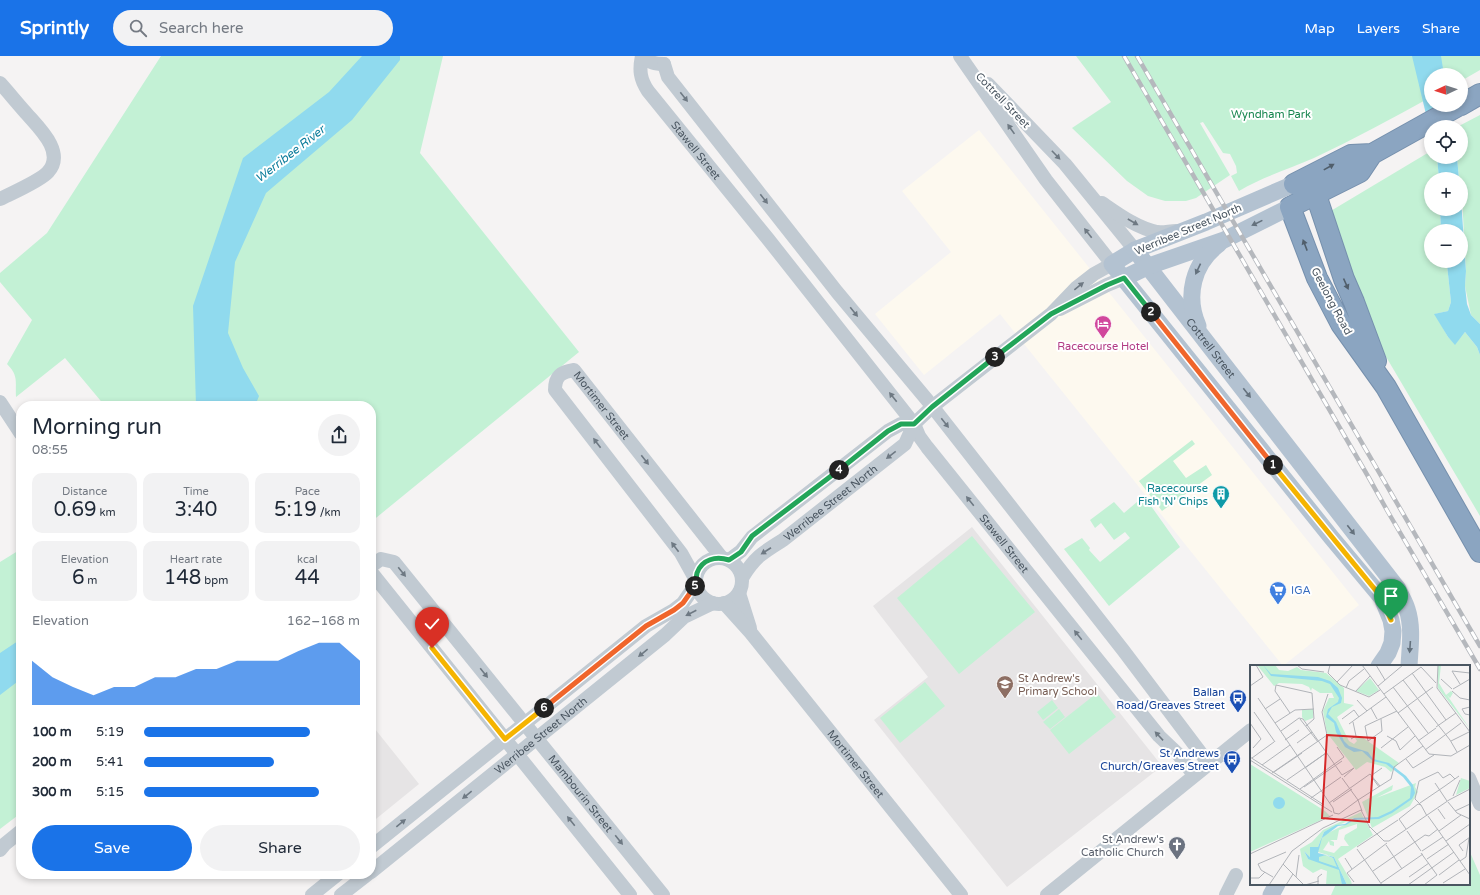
<!DOCTYPE html>
<meta charset="utf-8">
<style>
:root{--surface:#fff;--page:#f2f2f3;--text:#1f2937;--muted:#747a83;--accent:#1a73e8}
body{margin:0;font-family:"Varela Round",sans-serif;background:var(--page);color:var(--text);height:100vh;display:flex;flex-direction:column;font-size:15px;white-space:nowrap}
*{box-sizing:border-box;margin:0}
p{font-size:13px;color:var(--muted)}
.icon{flex:none;width:22px;height:22px;fill:none;stroke:currentColor;stroke-width:2;stroke-linecap:round;stroke-linejoin:round}
.map{position:relative;flex:1;overflow:hidden}
.details{position:absolute;left:16px;top:345px;width:360px;height:478px;display:flex;flex-direction:column;background:var(--surface);border-radius:16px;box-shadow:0 2px 6px #0003}
.details>*{flex:none}
.needle{width:26px;rotate:266deg}
.fabs{position:absolute;left:1424px;top:12px;display:grid;gap:8px}
.fabs a{display:grid;place-items:center;width:44px;height:44px;border-radius:50%;background:var(--surface);box-shadow:0 2px 6px #0003;font-size:20px}
.pin{position:absolute;display:grid;place-items:center;width:34px;height:34px;color:#fff;margin:-41px -17px;border-radius:50% 50% 50% 0;rotate:-45deg;box-shadow:0 0 4px #0007}
.pin .icon{rotate:45deg}
.km{position:absolute;width:20px;height:20px;margin:-10px;border-radius:50%;background:#222;color:#fff;font-size:11px;line-height:20px;text-align:center}
.round{display:grid;place-items:center;flex:none;width:42px;height:42px;border-radius:21px;background:var(--page)}
.head{display:flex;align-items:center;justify-content:space-between;height:68px;padding:0 16px}
h1{font-size:22px;font-weight:600;line-height:30px}
.metrics{display:grid;grid-template-columns:repeat(3,1fr);gap:6px;height:68px;padding:4px 16px}
.metrics div{display:grid;align-content:center;border-radius:10px;background:var(--page);text-align:center}
.metrics b{font-size:20px;font-weight:600}
.metrics small{font-size:11px;font-weight:400}
.metrics p{font-size:11px}
.chart{height:112px;padding:8px 16px}
.chart p{display:flex;justify-content:space-between}
.chart svg{width:100%;height:72px;margin-top:4px;fill:var(--accent);opacity:.7}
.action{display:flex;gap:8px;margin-top:auto;padding:8px 16px}
.action a{flex:1;height:46px;border-radius:24px;background:var(--accent);color:#fff;font-size:16px;font-weight:600;line-height:46px;text-align:center}
.action a+a{background:var(--page);color:var(--text)}
ul{padding:0 16px;list-style:none;font-size:13px}
li{display:grid;grid-template-columns:64px 48px 1fr;align-items:center;height:30px}
li i{height:10px;border-radius:5px;background:var(--accent)}
header{display:flex;align-items:center;gap:24px;box-sizing:border-box;height:56px;padding:0 20px;background:var(--accent);color:#fff}
header strong{font-size:19px}
nav{display:flex;gap:22px;margin-inline-start:auto;font-size:14px}
.search{width:280px;height:36px;background:var(--page);display:flex;align-items:center;gap:10px;box-sizing:border-box;padding:0 14px;border-radius:22px;color:var(--muted);font-size:15px}
.map>svg:first-child{display:block}
.commercial{fill:#fdf9ef}
.education{fill:#e6e4e5}
.green{fill:#c3f1d5}
.water{fill:#90daee}
.lines{fill:none;stroke-linecap:round;stroke-linejoin:round}
.highway-casing{stroke:#7690ad;stroke-width:22}
.minor{stroke:#c1cad2;stroke-width:14}
.major{stroke:#b3c2d1;stroke-width:17}
.highway{stroke:#8ba5c1;stroke-width:20}
.rail-casing{stroke:#b5b8bd;stroke-width:4.5}
.rail{stroke:#fff;stroke-width:3;stroke-dasharray:9;stroke-linecap:butt}
.oneway{fill:#6e7983}
.oneway2{fill:#505e6b}
.oneway3{fill:#64717d}
.split-1-casing{stroke:#fff;stroke-width:8}
.split-2-casing{stroke:#fff;stroke-width:8}
.split-3-casing{stroke:#fff;stroke-width:8}
.split-4-casing{stroke:#fff;stroke-width:8}
.split-5-casing{stroke:#fff;stroke-width:8}
.split-6-casing{stroke:#fff;stroke-width:8}
.split-7-casing{stroke:#fff;stroke-width:8}
.split-1{stroke:#f5b400;stroke-width:5}
.split-2{stroke:#f0652b;stroke-width:5}
.split-3{stroke:#22a559;stroke-width:5}
.split-4{stroke:#22a559;stroke-width:5}
.split-5{stroke:#22a559;stroke-width:5}
.split-6{stroke:#f0652b;stroke-width:5}
.split-7{stroke:#f5b400;stroke-width:5}
.labels{text-anchor:middle;stroke-width:4;stroke-linejoin:round;paint-order:stroke}
.street-label{font-size:11px;fill:#4a5661;stroke:#fff}
.park-label{font-size:11px;fill:#17864f;stroke:#fff}
.hotel-label{font-size:11px;fill:#b23c85;stroke:#fff}
.culture-label{font-size:11px;fill:#0d838f;stroke:#fff;text-anchor:end}
.shop-label{font-size:11px;fill:#366cbe;stroke:#fff;text-anchor:start}
.education-label{font-size:11px;fill:#785e54;stroke:#fff;text-anchor:start}
.transit-label{font-size:11px;fill:#164399;stroke:#fff;text-anchor:end}
.worship-label{font-size:11px;fill:#5b616d;stroke:#fff;text-anchor:end}
.water-label{font-size:12px;font-style:italic;fill:#0c7c9b;stroke:#fff}
.inset-road{fill:none;stroke:#b1b4b9;stroke-width:1}
.view{fill:#d62828;fill-opacity:0.15;stroke:#d62828;stroke-width:2}
.inset-edge{fill:none;stroke:#4a5661;stroke-width:2}
</style>
<header>
<strong>Sprintly</strong>
<div class="search"><svg class="icon" aria-label="search" viewBox="0 0 24 24"><circle cx="10" cy="10" r="6"/><path d="M15 15l6 6"/></svg>Search here</div>
<nav><a>Map</a><a>Layers</a><a>Share</a></nav>
</header>
<div class="map">
<svg width="1480" height="839" viewBox="0 0 1480 839">
<rect width="100%" height="100%" fill="#f5f3f3"/>
<path class="commercial" d="M979,74L1359,549L1283,610L1000,258L924,319L875,258L951,196L902,135Z"/>
<path class="education" d="M972,471L1162,710L1007,831L874,664L928,621L873,550Z
M371,668L419,728L371,767Z"/>
<path class="green" d="M161,0H443L420,97L579,296L371,466V350H105L65,302L16,341C15,326 19,320 7,308L32,264L0,226V217L47,177Z
M1076,0H1480V14L1461,25V19H1431V41C1393,62 1354,83 1314,102C1289,113 1262,121 1239,135L1231,120L1237,117L1236,110L1230,98L1223,97L1203,66L1200,67L1230,119L1196,142L1186,145H1165L1148,140L1127,125L1072,72L1111,46Z
M1480,59V268L1471,259L1465,230L1466,215L1461,123H1459L1457,101H1461V71H1457Z
M1431,95V101H1437L1439,123H1431V153H1440L1441,175H1431V205H1445L1447,209L1451,246L1448,255L1435,258L1448,281L1455,288L1465,276L1477,291L1480,299V460L1385,299L1358,238L1329,156Z
M1192,384L1195,388L1173,405L1186,422L1206,409L1212,419L1162,455L1139,425Z
M1144,440L1180,491L1109,550L1064,493L1082,482L1090,492L1089,494L1100,506L1130,482L1125,476L1114,484L1101,467L1095,472L1090,464L1114,446L1124,457Z
M972,480L1035,556L959,618L897,542Z
M21,493V757L0,773V506Z
M925,626L945,650L900,687L880,662Z
M1097,637L1116,661L1069,698L1050,674Z
M1052,644L1058,652L1043,664L1037,656Z
M1059,653L1065,661L1050,673L1043,666Z
M1469,794L1480,819V839H1331L1336,828H1469Z"/>
<path class="water" d="M362,0H400V4L352,64L266,137L235,206L228,277L243,312L259,340L255,350H196L193,250L243,102L329,36Z
M1412,0H1441L1444,19H1431V49H1449L1452,71H1431V79Z
M1437,101H1457L1459,123H1439Z
M1461,143L1466,215L1465,230L1467,248L1471,259L1480,268V299L1477,291L1465,276L1455,289L1448,281L1434,258L1448,255L1451,246L1447,209L1445,205H1461V175H1441L1440,153H1461Z
M21,583V623L0,639V597Z"/>
<g class="lines">
<g class="highway-casing">
<path id="highway" d="M1461,49L1480,38
M1294,128L1351,99L1372,98L1460,49
M1316,139L1344,223L1354,246L1376,305
M1290,151L1317,222L1341,268L1386,331L1480,496
M1290,151L1360,116L1372,98"/>
</g>
<g class="minor">
<path id="s1" d="M642,0C639,14 640,23 648,35L768,183L914,368L919,380L927,391L1159,680L1178,698L1194,719"/>
<path d="M643,0C650,7 655,8 664,8"/>
<path d="M664,8L668,21L837,236L928,345L1123,594L1209,708"/>
<path d="M0,27C9,37 17,47 26,57C38,71 66,96 48,116C40,125 12,137 0,143"/>
<path d="M988,28L1065,108L1135,194"/>
<path d="M1102,147C1118,158 1137,172 1157,176C1163,177 1170,175 1176,175"/>
<path d="M1060,253L1107,229L1124,222"/>
<path d="M0,346L21,378"/>
<circle cx="719" cy="525" r="23"/>
<path d="M729,504L741,495L752,481L888,375L901,368H914"/>
<path id="s2" d="M371,510L381,503L394,506L663,839"/>
<path d="M371,516L630,839"/>
<path id="s3" d="M742,522C755,501 762,497 783,484L905,388L914,368L932,351L1051,258L1076,232L1094,218L1112,208L1046,124L960,0"/>
<path id="s4" d="M696,524L681,497L555,334C555,320 561,316 574,314L722,502"/>
<path d="M739,537L750,572"/>
<path id="s5" d="M724,547L751,577L961,839"/>
<path d="M1469,722L1480,748"/>
<path d="M371,791L646,570L674,554L683,547L696,528"/>
<path d="M0,794L5,788L21,775"/>
<path id="s6" d="M371,816L665,579L684,561L713,547"/>
<path d="M312,839L338,818"/>
<path d="M341,839L368,818"/>
<path d="M1047,839L1251,674"/>
<path d="M1226,839L1236,819"/>
</g>
<g class="major">
<path d="M1294,128L1206,166L1135,194L1112,208L1331,481L1382,542L1391,564L1393,575L1392,587L1388,597L1379,610"/>
<path id="s7" d="M1135,194L1398,533C1401,540 1405,546 1407,553C1413,571 1410,591 1409,610"/>
<path d="M1124,222L1149,210L1224,184L1290,151"/>
<path d="M1198,270C1185,240 1193,207 1219,188"/>
<path d="M1271,839L1277,828"/>
</g>
<use href="#highway" class="highway"/>
<g class="rail-casing">
<path id="rail" d="M1124,0L1369,422L1388,456L1480,613
M1137,0L1480,590"/>
</g>
<use href="#rail" class="rail"/>
</g>
<defs><path id="oneway-solid" d="M-6-.8H1V-3.2L6.5 0L1 3.2V.8H-6Z"/></defs>
<g class="oneway">
<use href="#oneway-solid" transform="translate(684 41) rotate(52)"/>
<use href="#oneway-solid" transform="translate(1011 73) rotate(-125)"/>
<use href="#oneway-solid" transform="translate(1056 99) rotate(46)"/>
<use href="#oneway-solid" transform="translate(764 143) rotate(52)"/>
<use href="#oneway-solid" transform="translate(1133 166) rotate(30)"/>
<use href="#oneway-solid" transform="translate(1088 177) rotate(-128)"/>
<use href="#oneway-solid" transform="translate(1079 230) rotate(-39)"/>
<use href="#oneway-solid" transform="translate(854 256) rotate(51)"/>
<use href="#oneway-solid" transform="translate(893 341) rotate(-128)"/>
<use href="#oneway-solid" transform="translate(945 367) rotate(52)"/>
<use href="#oneway-solid" transform="translate(597 387) rotate(-127)"/>
<use href="#oneway-solid" transform="translate(891 399) rotate(142)"/>
<use href="#oneway-solid" transform="translate(645 404) rotate(52)"/>
<use href="#oneway-solid" transform="translate(970 445) rotate(-129)"/>
<use href="#oneway-solid" transform="translate(675 491) rotate(-127)"/>
<use href="#oneway-solid" transform="translate(766 495) rotate(147)"/>
<use href="#oneway-solid" transform="translate(402 516) rotate(51)"/>
<use href="#oneway-solid" transform="translate(691 557) rotate(153)"/>
<use href="#oneway-solid" transform="translate(1078 579) rotate(-129)"/>
<use href="#oneway-solid" transform="translate(643 597) rotate(141)"/>
<use href="#oneway-solid" transform="translate(484 617) rotate(51)"/>
<use href="#oneway-solid" transform="translate(1159 680) rotate(-133)"/>
<use href="#oneway-solid" transform="translate(467 739) rotate(141)"/>
<use href="#oneway-solid" transform="translate(571 765) rotate(-129)"/>
<use href="#oneway-solid" transform="translate(401 767) rotate(-39)"/>
<use href="#oneway-solid" transform="translate(619 784) rotate(51)"/>
</g>
<g class="oneway2">
<use href="#oneway-solid" transform="translate(1329 111) rotate(-29)"/>
<use href="#oneway-solid" transform="translate(1305 189) rotate(-111)"/>
<use href="#oneway-solid" transform="translate(1346 228) rotate(66)"/>
</g>
<g class="oneway3">
<use href="#oneway-solid" transform="translate(1257 167) rotate(154)"/>
<use href="#oneway-solid" transform="translate(1198 213) rotate(115)"/>
<use href="#oneway-solid" transform="translate(1247 337) rotate(52)"/>
<use href="#oneway-solid" transform="translate(1351 474) rotate(52)"/>
<use href="#oneway-solid" transform="translate(1410 591) rotate(94)"/>
</g>
<g class="lines">
<g class="split-1-casing">
<path id="split-1" d="M1273,409L1382,542L1391,564"/>
</g>
<g class="split-2-casing">
<path id="split-2" d="M1151,256L1273,409"/>
</g>
<g class="split-3-casing">
<path id="split-3" d="M995,301L1051,258L1107,229L1124,222L1151,256"/>
</g>
<g class="split-4-casing">
<path id="split-4" d="M839,414L888,375L901,368H914L932,351L995,301"/>
</g>
<g class="split-5-casing">
<path id="split-5" d="M695,530C696,526 696,522 697,517C702,503 716,500 729,504L741,496L752,480L839,414"/>
</g>
<g class="split-6-casing">
<path id="split-6" d="M544,652L646,570L674,554L683,547L695,530"/>
</g>
<g class="split-7-casing">
<path id="split-7" d="M432,592L505,683L544,652"/>
</g>
<use href="#split-1" class="split-1"/>
<use href="#split-2" class="split-2"/>
<use href="#split-3" class="split-3"/>
<use href="#split-4" class="split-4"/>
<use href="#split-5" class="split-5"/>
<use href="#split-6" class="split-6"/>
<use href="#split-7" class="split-7"/>
</g>
<defs>
<g id="hotel-pin" transform="scale(0.9)"><path d="M0 17L-7.5 6A9.5 9.5 0 1 1 7.5 6Z" fill="#d1479c" stroke="#fff"/><path d="M-6-4.5h1.5V1H6V5H4.5V3h-9V5H-6ZM-4 0a1.8 1.8 0 1 1 3.6 0ZM.5 0V-2.5h3Q6-2.5 6 0Z" fill="#fff"/></g>
<g id="building-pin" transform="scale(0.9)"><path d="M0 17L-7.5 6A9.5 9.5 0 1 1 7.5 6Z" fill="#0f9aa8" stroke="#fff"/><path d="M-4-6H4V6H1V3H-1V6H-4ZM-2.5-4.3h1.7v1.8h-1.7ZM.8-4.3h1.7v1.8H.8ZM-2.5-1h1.7V.8h-1.7ZM.8-1h1.7V.8H.8Z" fill="#fff"/></g>
<g id="supermarket-pin" transform="scale(0.9)"><path d="M0 17L-7.5 6A9.5 9.5 0 1 1 7.5 6Z" fill="#3f7fe0" stroke="#fff"/><path d="M-6-5.5h2.5l.6 2H6L4.5 2H-2.5L-4.4-4H-6ZM-1.5 3.2a1.3 1.3 0 1 0 .1 0ZM3 3.2a1.3 1.3 0 1 0 .1 0Z" fill="#fff"/></g>
<g id="school-pin" transform="scale(0.9)"><path d="M0 17L-7.5 6A9.5 9.5 0 1 1 7.5 6Z" fill="#8d6e63" stroke="#fff"/><path d="M0-5L7-2L0 1L-7-2ZM-4 1L0 2.5L4 1V4Q0 6-4 4Z" fill="#fff"/></g>
<g id="bus-pin" transform="scale(0.9)"><path d="M0 17L-7.5 6A9.5 9.5 0 1 1 7.5 6Z" fill="#1a4fb4" stroke="#fff"/><path d="M-5-6H5V4H4V6H2V4H-2V6H-4V4H-5ZM-3.5-4V0h7V-4ZM-3.5 1.2v1.5H-2V1.2ZM2 1.2v1.5H3.5V1.2Z" fill="#fff"/></g>
<g id="church-pin" transform="scale(0.9)"><path d="M0 17L-7.5 6A9.5 9.5 0 1 1 7.5 6Z" fill="#6b7280" stroke="#fff"/><path d="M-1.2-6h2.4v3.5h3.3v2.4h-3.3V6h-2.4V-.1h-3.3v-2.4h3.3Z" fill="#fff"/></g>
</defs>
<g fill-rule="evenodd">
<use href="#hotel-pin" x="1103" y="268"/>
<use href="#building-pin" x="1221" y="438"/>
<use href="#supermarket-pin" x="1278" y="534"/>
<use href="#school-pin" x="1005" y="628"/>
<use href="#bus-pin" x="1238" y="642"/>
<use href="#bus-pin" x="1232" y="703"/>
<use href="#church-pin" x="1177" y="789"/>
</g>
<g class="labels">
<g class="street-label">
<text transform="translate(1003 44) rotate(46)" y="4">Cottrell Street</text>
<text dy="4" stroke="none"><textPath href="#s1" startOffset="113">Stawell Street</textPath></text>
<text transform="translate(1188 173) rotate(-23)" y="4">Werribee Street North</text>
<text transform="translate(1332 245) rotate(62)" y="4">Geelong Road</text>
<text dy="4" stroke="none"><textPath href="#s7" startOffset="124">Cottrell Street</textPath></text>
<text dy="4" stroke="none"><textPath href="#s4" startOffset="313">Mortimer Street</textPath></text>
<text dy="4" stroke="none"><textPath href="#s3" startOffset="117">Werribee Street North</textPath></text>
<text dy="4" stroke="none"><textPath href="#s1" startOffset="613">Stawell Street</textPath></text>
<text dy="4" stroke="none"><textPath href="#s6" startOffset="218">Werribee Street North</textPath></text>
<text dy="4" stroke="none"><textPath href="#s5" startOffset="208">Mortimer Street</textPath></text>
<text dy="4" stroke="none"><textPath href="#s2" startOffset="323">Mambourin Street</textPath></text>
</g>
<g class="park-label">
<text x="1271" y="62">Wyndham Park</text>
</g>
<g class="hotel-label">
<text x="1103" y="294">Racecourse Hotel</text>
</g>
<g class="culture-label">
<text x="1208" y="436">Racecourse<tspan x="1208" dy="13">Fish 'N' Chips</tspan></text>
</g>
<g class="shop-label">
<text x="1291" y="538">IGA</text>
</g>
<g class="education-label">
<text x="1018" y="626">St Andrew's<tspan x="1018" dy="13">Primary School</tspan></text>
</g>
<g class="transit-label">
<text x="1225" y="640">Ballan<tspan x="1225" dy="13">Road/Greaves Street</tspan></text>
<text x="1219" y="701">St Andrews<tspan x="1219" dy="13">Church/Greaves Street</tspan></text>
</g>
<g class="worship-label">
<text x="1164" y="787">St Andrew's<tspan x="1164" dy="13">Catholic Church</tspan></text>
</g>
<g class="water-label">
<text transform="translate(290 98) rotate(-38)" y="4">Werribee River</text>
</g>
</g>
<g transform="translate(1250 609)">
<rect width="220" height="220" fill="#f5f3f3"/>
<path d="M7,0H25L29,5L38,6L47,2L51,5L76,8L94,23V38L104,40L87,52L99,76L104,79L107,76L105,73L112,72L149,98L141,107L135,102L117,97L106,105L77,68L73,46L79,33H84L82,28H70L62,23L61,26L59,22L52,19L29,18L24,21ZM188,0H191L189,18L196,30L201,26L203,28L200,33L197,30L220,64L188,23ZM120,13L129,25L119,31L106,26ZM63,44V53L55,56L52,52V45ZM0,99L75,146L80,151L0,187ZM211,113L220,116V123L206,130ZM166,118L165,122L168,127L160,141L122,163L112,137L143,120L142,125L126,133ZM111,147L114,154L104,153L74,167L68,182H60V192L54,186L58,194L75,190L83,193L91,208L92,220H76L77,206L71,204L63,208L53,201L50,184L62,177L73,165ZM104,155H115L123,170L88,194L101,216L102,220H97L84,192L68,187L71,174L76,169ZM107,159V163L95,170L94,174L99,181H91L84,188L73,185L79,176L80,180L84,181V177L80,175H87L89,165Z" fill="#c3f1d5" fill-rule="evenodd"/>
<path d="M13,0L21,9L68,12L80,16L88,23L92,33L91,38L82,42L78,49L86,57L94,76L99,81L118,87L123,94L139,98L156,111L163,120L165,128L162,134L142,148L129,154L104,155L96,160L88,161L72,173L68,188L84,192L97,220H92L89,205L58,194L54,186L60,192V182H68L74,167L86,160L95,159L104,153L128,152L141,146L160,133L161,122L153,112L136,99L123,96L112,86L104,87L95,82L86,67L84,58L76,52L78,44L88,37L89,33L80,19L72,16L21,11ZM76,190L83,193L87,202L69,196V192ZM23 138a6 6 0 1 1 12 0a6 6 0 1 1-12 0Z" fill="#90daee" fill-rule="evenodd"/>
<path class="inset-road" d="M47,0L52,4L74,7M80,0L78,8L90,20L119,32L130,25M112,0L179,89L201,91L220,80M126,0L135,15M188,0L187,23L220,67M162,8L196,55M191,14L202,24M153,15L200,75L207,87M87,17L103,0M210,19L202,6L220,8M0,21L13,12L6,0M128,21L153,0M143,22L178,68M96,23L99,16L114,4M203,24L220,14M202,26L210,33L220,35M105,27L120,11M134,29L171,2L186,18M8,33L83,143L84,148M107,35L117,46M220,42L212,44L215,49L220,50M121,43L127,54M15,44L30,34M4,47L25,77M40,48L25,26L26,20L62,28L64,54L56,61M148,48L183,22M49,53L53,54L92,110M50,54L68,77M92,54L104,45L109,52M131,54L132,66L118,76L115,61L147,46M0,58L11,74L3,83M25,58L45,45L64,44M99,59L136,32M186,62L206,48M31,66L49,53M77,70L72,47L78,29M137,71L146,76L150,85L165,71M101,74L106,71L103,57M35,75L49,65M168,76L186,63M201,76L219,67M47,78L62,67M87,82L94,92M131,83L158,62M175,85L211,58M0,92L74,140M2,93L24,77M156,94L163,103L184,90M0,95L82,147M12,100L40,80M55,103L76,88M24,107L52,88M22,108L77,70M92,110L104,103L94,112M122,110L132,103M121,111L129,122M92,113L108,135L141,114L144,102L173,81M37,115L76,88M185,118L197,136M195,121L209,111M54,122L92,96M50,124L94,92M203,131L210,115M61,133L91,112M83,137L102,124M198,137L207,148L220,154M79,138L120,109L130,121M170,138L195,121M168,139L171,140L165,134L169,116L188,107L193,113L200,109L205,114M171,140L177,151M188,144L195,154M111,145L120,163M205,146L220,139M84,148L89,149L108,135L112,146M178,151L220,210M149,154L168,139M149,154L156,164M119,161L134,176H139L199,135L220,124M157,166L171,186M189,166L211,150M196,176L220,159M136,180L152,204M107,182L148,155M107,184L132,220M172,186L193,172M213,186L209,180L220,172M171,188L187,210M0,189L83,150M95,193L102,204M177,194L199,179M210,196L216,192L219,173M33,199L54,220M123,206L175,170L179,171L188,164M189,210L209,195M23,212L11,205L8,199L36,187M46,212L49,190M159,212L179,198M0,213H9L15,207M104,217L97,208L137,178M131,218L173,189M193,218L215,204M19,220L42,186L73,163L111,145M36,220L43,209M55,220L69,216M68,220V212L72,209M158,220L204,187M174,220L187,210"/>
<path class="view" d="M77,70L125,73L119,157L72,153Z"/>
<rect width="220" height="220" class="inset-edge"/>
</g>
</svg>
<div class="fabs">
<a><svg class="needle" viewBox="-14 -14 28 28"><path d="M0-13l5 13h-10z" fill="#e53935"/><path d="M0 13l5-13h-10z" fill="#747a83"/></svg></a>
<a><svg class="icon" aria-label="locate" viewBox="0 0 24 24"><circle cx="12" cy="12" r="6"/><path d="M12 2v4M12 18v4M2 12h4M18 12h4"/></svg></a>
<a>+</a>
<a>−</a>
</div>
<div class="pin" style="left:1391px;top:564px;background:#1e9e55"><svg class="icon" aria-label="arrive" viewBox="0 0 24 24"><path d="M6 21V4h12l-3 4 3 4H6"/></svg></div>
<div class="pin" style="left:432px;top:592px;background:#d93025"><svg class="icon" aria-label="check" viewBox="0 0 24 24"><path d="M5 12l5 5 9-10"/></svg></div>
<b class="km" style="left:1273px;top:409px">1</b>
<b class="km" style="left:1151px;top:256px">2</b>
<b class="km" style="left:995px;top:301px">3</b>
<b class="km" style="left:839px;top:414px">4</b>
<b class="km" style="left:695px;top:530px">5</b>
<b class="km" style="left:544px;top:652px">6</b>
<section class="details">
<div class="head"><div><h1>Morning run</h1><p>08:55</p></div><a class="round"><svg class="icon" aria-label="share" viewBox="0 0 24 24"><path d="M12 15V3M7 8l5-5 5 5M5 13v7h14v-7"/></svg></a></div>
<div class="metrics">
<div><p>Distance</p><b>0.69<small> km</small></b></div>
<div><p>Time</p><b>3:40</b></div>
<div><p>Pace</p><b>5:19<small> /km</small></b></div>
</div>
<div class="metrics">
<div><p>Elevation</p><b>6<small> m</small></b></div>
<div><p>Heart rate</p><b>148<small> bpm</small></b></div>
<div><p>kcal</p><b>44</b></div>
</div>
<div class="chart"><p><span>Elevation</span>162–168 m</p>
<svg viewBox="0 0 160 44" preserveAspectRatio="none"><path d="M0 44V17L10 27L20 33L30 38L40 33L50 33L60 27L70 27L80 22L90 22L100 17L110 17L120 17L130 11L140 6L150 6L160 17V44z"/></svg>
</div>
<ul>
<li><b>100 m</b>5:19<i style="width:77%"></i></li>
<li><b>200 m</b>5:41<i style="width:60%"></i></li>
<li><b>300 m</b>5:15<i style="width:81%"></i></li>
</ul>
<div class="action"><a>Save</a><a>Share</a></div>
</section>
</div>
